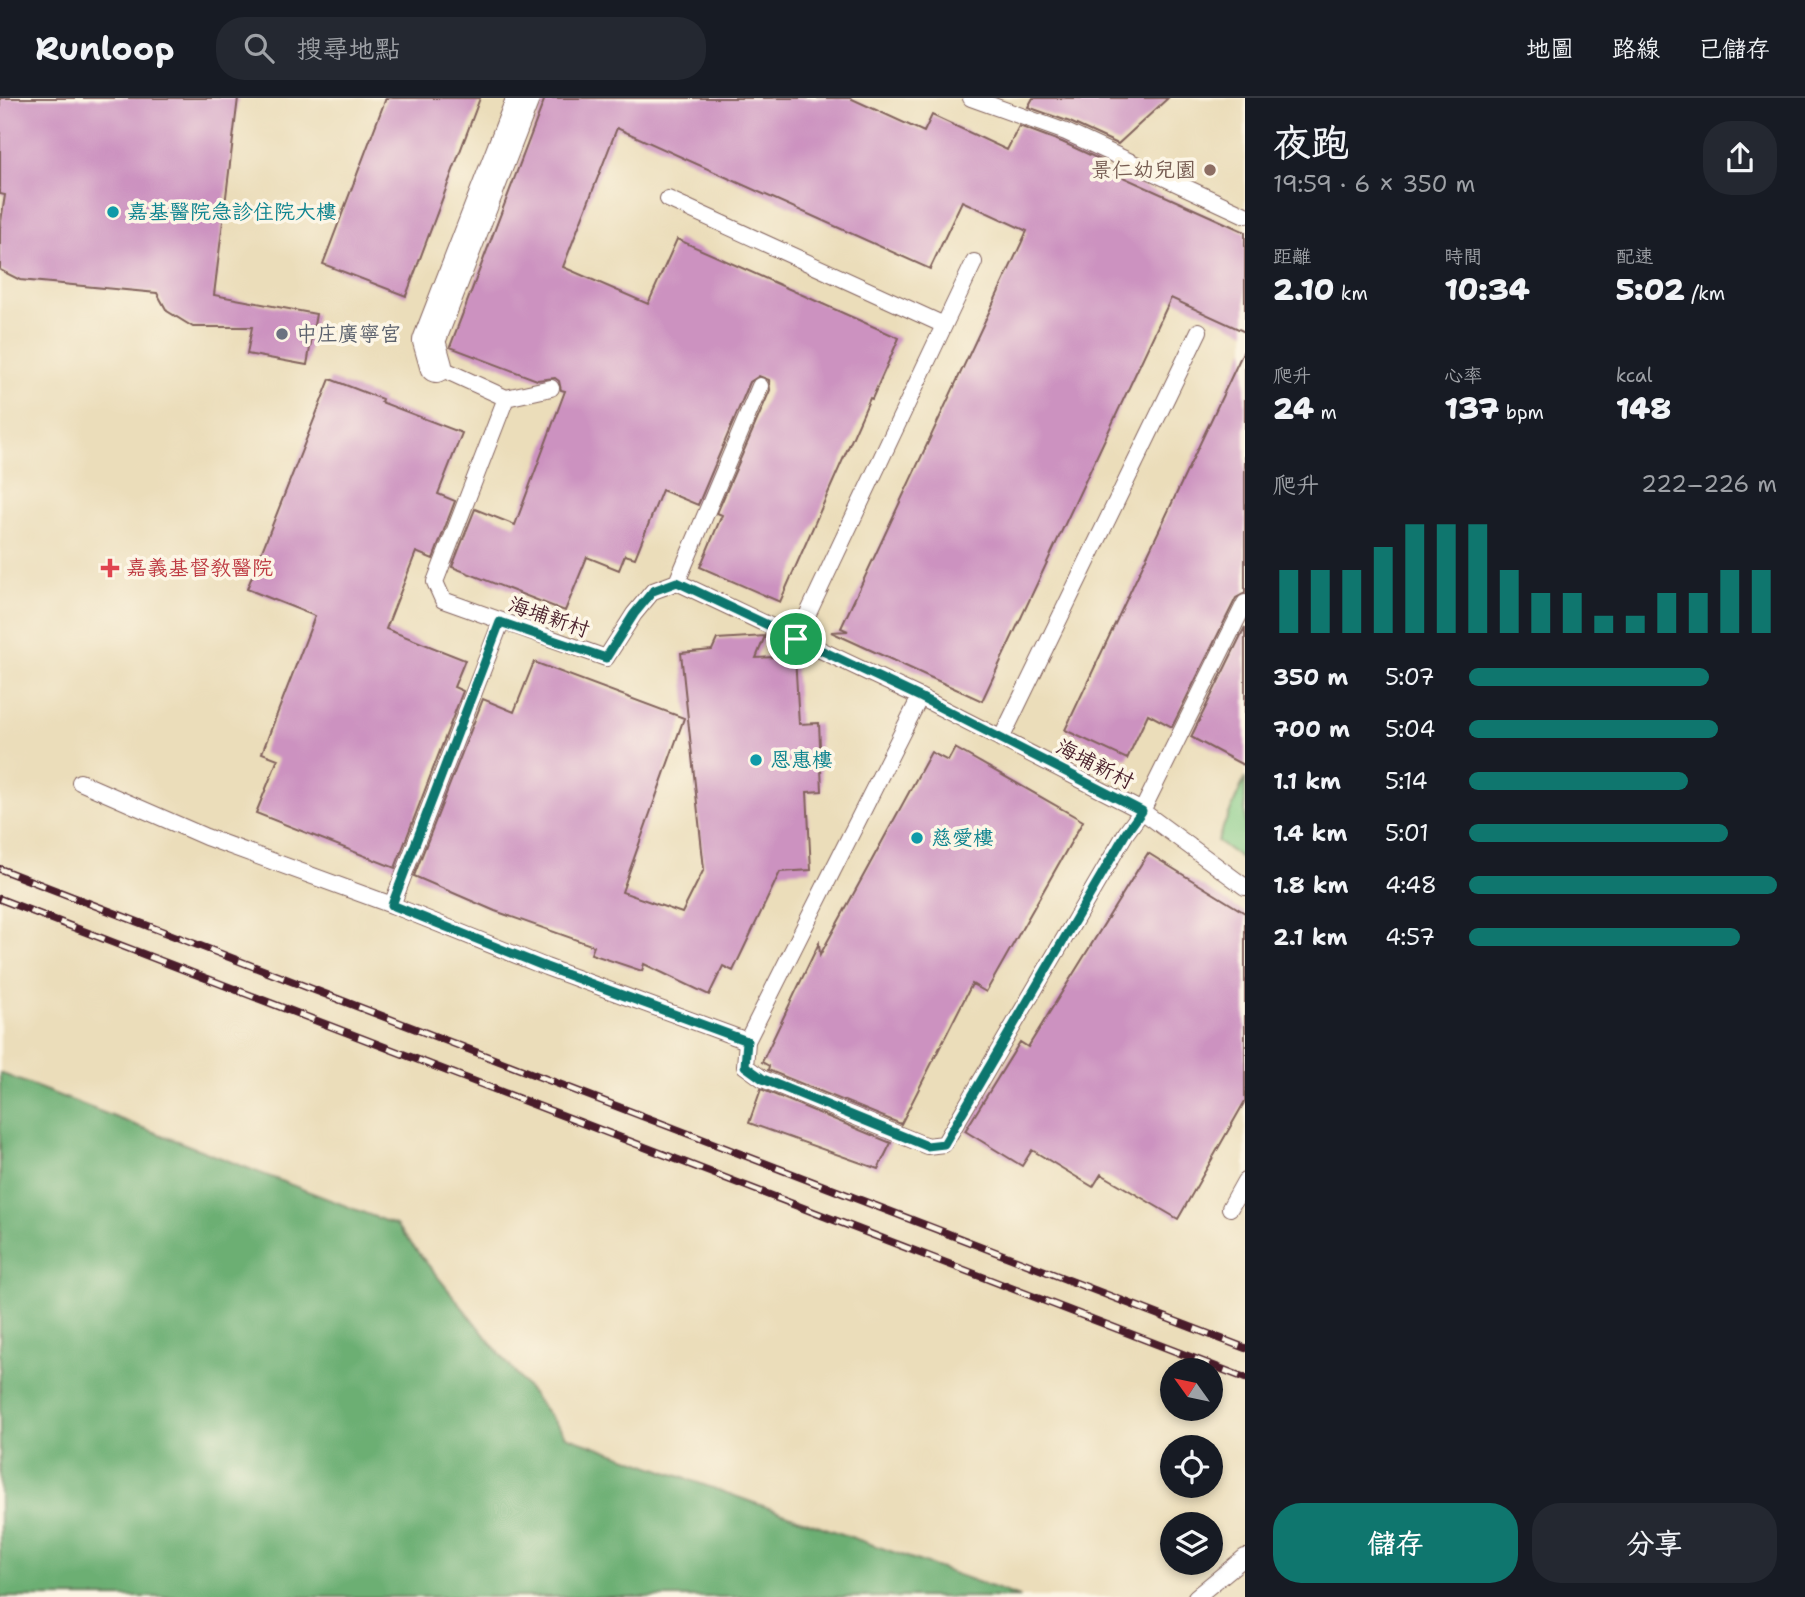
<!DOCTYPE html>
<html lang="zh-TW">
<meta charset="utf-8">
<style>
:root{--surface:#171b24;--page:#242831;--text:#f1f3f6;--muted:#9ea1a6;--line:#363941;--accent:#0f766e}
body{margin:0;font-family:"Shantell Sans","LXGW WenKai TC",sans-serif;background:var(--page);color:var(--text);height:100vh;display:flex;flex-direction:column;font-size:26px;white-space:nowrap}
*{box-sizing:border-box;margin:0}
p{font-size:23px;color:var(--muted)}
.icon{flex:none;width:38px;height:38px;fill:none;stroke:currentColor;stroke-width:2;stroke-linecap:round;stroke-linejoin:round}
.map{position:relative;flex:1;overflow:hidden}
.sheet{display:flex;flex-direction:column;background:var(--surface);width:560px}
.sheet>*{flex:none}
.needle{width:46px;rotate:303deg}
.tools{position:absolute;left:1160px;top:1260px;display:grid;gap:14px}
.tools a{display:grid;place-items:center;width:63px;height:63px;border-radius:50%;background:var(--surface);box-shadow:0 4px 10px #0003;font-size:35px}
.pin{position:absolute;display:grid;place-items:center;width:60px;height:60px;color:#fff;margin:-30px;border:4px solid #fff;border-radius:50%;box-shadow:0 2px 7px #0007}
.round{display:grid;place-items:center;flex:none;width:74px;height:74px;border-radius:28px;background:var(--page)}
.summary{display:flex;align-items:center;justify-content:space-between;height:119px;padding:0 28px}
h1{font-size:38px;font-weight:800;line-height:52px}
.stats{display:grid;grid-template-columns:repeat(3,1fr);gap:10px;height:119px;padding:7px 28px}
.stats div{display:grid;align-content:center}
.stats b{font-size:30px;font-weight:800}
.stats small{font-size:19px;font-weight:400}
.stats p{font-size:19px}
.chart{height:196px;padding:14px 28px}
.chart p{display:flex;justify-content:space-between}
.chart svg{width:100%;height:126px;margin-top:7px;stroke:var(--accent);stroke-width:6}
.action{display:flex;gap:14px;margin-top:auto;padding:14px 28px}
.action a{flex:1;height:80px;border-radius:28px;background:var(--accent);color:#fff;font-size:28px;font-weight:800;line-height:80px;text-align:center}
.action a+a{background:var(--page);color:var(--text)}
ul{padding:0 28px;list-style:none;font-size:23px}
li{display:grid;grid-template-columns:112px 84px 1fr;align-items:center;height:52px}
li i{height:18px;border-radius:9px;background:var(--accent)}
header{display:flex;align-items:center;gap:42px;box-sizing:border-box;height:98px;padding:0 35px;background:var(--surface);border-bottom:2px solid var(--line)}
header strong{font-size:33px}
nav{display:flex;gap:38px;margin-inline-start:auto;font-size:24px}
.search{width:490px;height:63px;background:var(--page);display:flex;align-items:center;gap:18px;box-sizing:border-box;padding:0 24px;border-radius:28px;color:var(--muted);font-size:26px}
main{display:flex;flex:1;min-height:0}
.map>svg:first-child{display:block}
.green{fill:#85cb86;stroke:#687558;stroke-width:2}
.forest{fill:#6caf73;stroke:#5b674f;stroke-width:2}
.building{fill:#cc92c0}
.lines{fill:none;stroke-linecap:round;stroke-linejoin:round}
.service-casing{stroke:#82625d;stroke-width:18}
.minor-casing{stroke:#82625d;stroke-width:34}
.service{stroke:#fff;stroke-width:16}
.minor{stroke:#fff;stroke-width:32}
.rail-casing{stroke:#4a1f2b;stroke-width:8}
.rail{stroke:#fcf5e5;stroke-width:5;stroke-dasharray:16;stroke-linecap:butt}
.route-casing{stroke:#fff;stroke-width:14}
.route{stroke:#0f766e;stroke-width:9}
.education-dot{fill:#8d6e63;stroke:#fcf5e5;stroke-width:2.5}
.culture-dot{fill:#0f9aa8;stroke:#fcf5e5;stroke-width:2.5}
.worship-dot{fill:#6b7280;stroke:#fcf5e5;stroke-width:2.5}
.health-dot{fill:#e0444e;stroke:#fcf5e5;stroke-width:2.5}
.labels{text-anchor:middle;stroke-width:7;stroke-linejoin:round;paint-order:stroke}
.education-label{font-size:21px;fill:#785e54;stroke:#fcf5e5;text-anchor:end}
.culture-label{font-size:21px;fill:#0d838f;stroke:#fcf5e5;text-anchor:start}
.worship-label{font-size:21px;fill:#5b616d;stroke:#fcf5e5;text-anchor:start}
.health-label{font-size:21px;fill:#be3a42;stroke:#fcf5e5;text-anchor:start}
.street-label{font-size:21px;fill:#4a1f2b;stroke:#fcf5e5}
</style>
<header>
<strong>Runloop</strong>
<div class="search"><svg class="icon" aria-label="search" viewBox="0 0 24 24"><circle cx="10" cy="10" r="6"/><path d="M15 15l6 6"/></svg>搜尋地點</div>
<nav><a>地圖</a><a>路線</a><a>已儲存</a></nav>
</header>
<main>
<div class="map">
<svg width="1245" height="1499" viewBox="0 0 1245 1499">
<rect width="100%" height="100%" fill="#fcf5e5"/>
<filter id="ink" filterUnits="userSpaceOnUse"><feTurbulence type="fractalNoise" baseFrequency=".0143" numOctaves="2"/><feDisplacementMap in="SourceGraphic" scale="14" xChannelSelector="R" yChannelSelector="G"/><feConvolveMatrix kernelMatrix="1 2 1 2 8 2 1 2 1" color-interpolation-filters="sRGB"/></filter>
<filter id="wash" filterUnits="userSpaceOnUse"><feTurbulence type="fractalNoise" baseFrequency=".00686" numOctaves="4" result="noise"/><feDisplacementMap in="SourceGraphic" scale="28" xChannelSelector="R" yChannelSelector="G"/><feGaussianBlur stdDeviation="1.57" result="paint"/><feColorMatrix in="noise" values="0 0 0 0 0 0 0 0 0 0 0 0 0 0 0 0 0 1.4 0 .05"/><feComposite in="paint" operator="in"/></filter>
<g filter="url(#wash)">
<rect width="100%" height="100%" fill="#ebddba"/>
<path class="green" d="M1245,680V763L1217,743Z"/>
<path class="forest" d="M0,975L396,1127L566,1338L1020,1499H0Z"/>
<g id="blocks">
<path class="building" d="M0,0H238L214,197L316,216L307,267L247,256L252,229H193L167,213L157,195L20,182L0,172V130L5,97L0,96Z
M386,0H480L406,198L323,166Z
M545,0H850L924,34L932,17L1007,52L1019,28L1062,44L1101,62L1096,67L1245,134V234L1171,200L982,603L831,534L848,533L841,530L1027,133L962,103L930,171L617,30L563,169L648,206L677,141L899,240L872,301L870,300L780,504L700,469L722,417L717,415L770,292L769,282L759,278L750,284L698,407L662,392L635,460L625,457L619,472L587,459L565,513L452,469L475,411L515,427L565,293L561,292L559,283L555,280L537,282L450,249Z
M1033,0H1168L1118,46L1070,24L1028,9Z
M1245,250V495L1236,500L1172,629L1148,616L1127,661L1065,632Z
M330,281L382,301L381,304L462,335L438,396L455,403L433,461L416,454L386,531L465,562L454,589L463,593L395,770L256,715L278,661L262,655L315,518L247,491Z
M1245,529V668L1191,639Z
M765,538L756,560L795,558L799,626L819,625L822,693L807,694L811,772L780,774L733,873L723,868L709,897L644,866L642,873L591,856L594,848L495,813L414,778L483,601L514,614L534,564L684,620L622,794L682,815L704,771L681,555L712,552L717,541Z
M955,650L1083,723L986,894L972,886L901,1026L768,972L769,968L762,964L819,845L820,857L931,654L948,663Z
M1148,755L1245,815V1003L1178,1121L1101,1076L1093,1089L1032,1052L1022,1068L965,1033L1020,944L1028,949Z
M761,991L891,1045L878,1071L749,1025Z"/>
</g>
</g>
<g filter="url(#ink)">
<use href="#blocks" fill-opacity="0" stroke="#82625d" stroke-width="2"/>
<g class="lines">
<g class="service-casing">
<path id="service" d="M971,0L1066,34L1245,117
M668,101L944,227
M436,268L506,300L435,484L443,502L606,560L634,516L653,493L677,484L920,599L1142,713L1245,789
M506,300L551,290
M677,484L760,288
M796,541L974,164
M1001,641L1199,233
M80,684L206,739L392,807L546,869L747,943L920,599
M392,807L501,524
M747,943L745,968L763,981L927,1048L944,1046L1126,735L1142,713L1245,505
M1230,1110L1245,1083
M1196,1499L1245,1459"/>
</g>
<g class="minor-casing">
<path id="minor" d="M436,268L429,243L523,0"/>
</g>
<use href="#service" class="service"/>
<use href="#minor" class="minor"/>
<g class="rail-casing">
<path id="rail" d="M0,771L1245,1250
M0,801L1245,1280"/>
</g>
<use href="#rail" class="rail"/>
</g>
</g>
<g class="lines" filter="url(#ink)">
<g class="route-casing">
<path id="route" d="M677,484L920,599L1142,713L1126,735L944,1046L927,1048L763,981L745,968L747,943L546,869L392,807L500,524L606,560L634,516L653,493Z"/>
</g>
<use href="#route" class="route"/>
</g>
<circle class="education-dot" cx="1210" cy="72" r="7"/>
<g class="culture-dot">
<circle cx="113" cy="114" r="7"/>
<circle cx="756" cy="662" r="7"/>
<circle cx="917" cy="740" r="7"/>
</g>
<circle class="worship-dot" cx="282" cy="236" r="7"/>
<path class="health-dot" d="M106.5 459.5h7v7h7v7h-7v7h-7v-7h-7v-7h7z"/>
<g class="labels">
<g class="education-label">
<text x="1196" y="79">景仁幼兒園</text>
</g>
<g class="culture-label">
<text x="127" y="121">嘉基醫院急診住院大樓</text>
<text x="770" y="669">恩惠樓</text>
<text x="931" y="747">慈愛樓</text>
</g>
<g class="worship-label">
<text x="296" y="243">中庄廣寧宮</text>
</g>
<g class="health-label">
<text x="126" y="477">嘉義基督教醫院</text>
</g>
<g class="street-label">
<text transform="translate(549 519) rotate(19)" y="7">海埔新村</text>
<text transform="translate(1095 666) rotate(27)" y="7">海埔新村</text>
</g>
</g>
</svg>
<div class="tools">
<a><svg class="needle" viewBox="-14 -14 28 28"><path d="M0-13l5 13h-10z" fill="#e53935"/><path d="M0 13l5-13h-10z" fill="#9ea1a6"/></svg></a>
<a><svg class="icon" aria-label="locate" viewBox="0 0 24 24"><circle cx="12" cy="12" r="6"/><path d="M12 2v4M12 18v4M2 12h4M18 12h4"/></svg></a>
<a><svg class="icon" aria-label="layers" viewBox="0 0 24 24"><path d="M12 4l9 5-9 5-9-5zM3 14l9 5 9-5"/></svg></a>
</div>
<div class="pin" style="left:796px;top:541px;background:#1e9e55"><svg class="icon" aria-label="arrive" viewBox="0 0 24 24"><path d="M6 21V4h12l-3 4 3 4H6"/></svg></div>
</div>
<section class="sheet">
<div class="summary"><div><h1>夜跑</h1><p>19:59 · 6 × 350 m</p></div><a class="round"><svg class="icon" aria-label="share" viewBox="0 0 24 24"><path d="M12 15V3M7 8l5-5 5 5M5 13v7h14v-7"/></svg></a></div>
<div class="stats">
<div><p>距離</p><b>2.10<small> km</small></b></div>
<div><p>時間</p><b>10:34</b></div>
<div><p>配速</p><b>5:02<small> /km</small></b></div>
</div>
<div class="stats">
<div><p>爬升</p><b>24<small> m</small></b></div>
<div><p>心率</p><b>137<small> bpm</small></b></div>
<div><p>kcal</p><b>148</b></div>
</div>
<div class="chart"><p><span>爬升</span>222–226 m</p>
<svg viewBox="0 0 160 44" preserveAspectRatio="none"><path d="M5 44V22M15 44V22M25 44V22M35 44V14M45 44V6M55 44V6M65 44V6M75 44V22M85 44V30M95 44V30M105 44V38M115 44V38M125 44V30M135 44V30M145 44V22M155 44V22"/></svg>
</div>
<ul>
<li><b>350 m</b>5:07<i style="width:78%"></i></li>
<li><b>700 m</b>5:04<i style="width:81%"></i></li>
<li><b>1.1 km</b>5:14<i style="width:71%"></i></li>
<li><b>1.4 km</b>5:01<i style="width:84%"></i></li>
<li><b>1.8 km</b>4:48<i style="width:100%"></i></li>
<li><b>2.1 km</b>4:57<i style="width:88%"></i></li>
</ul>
<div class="action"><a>儲存</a><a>分享</a></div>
</section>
</main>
